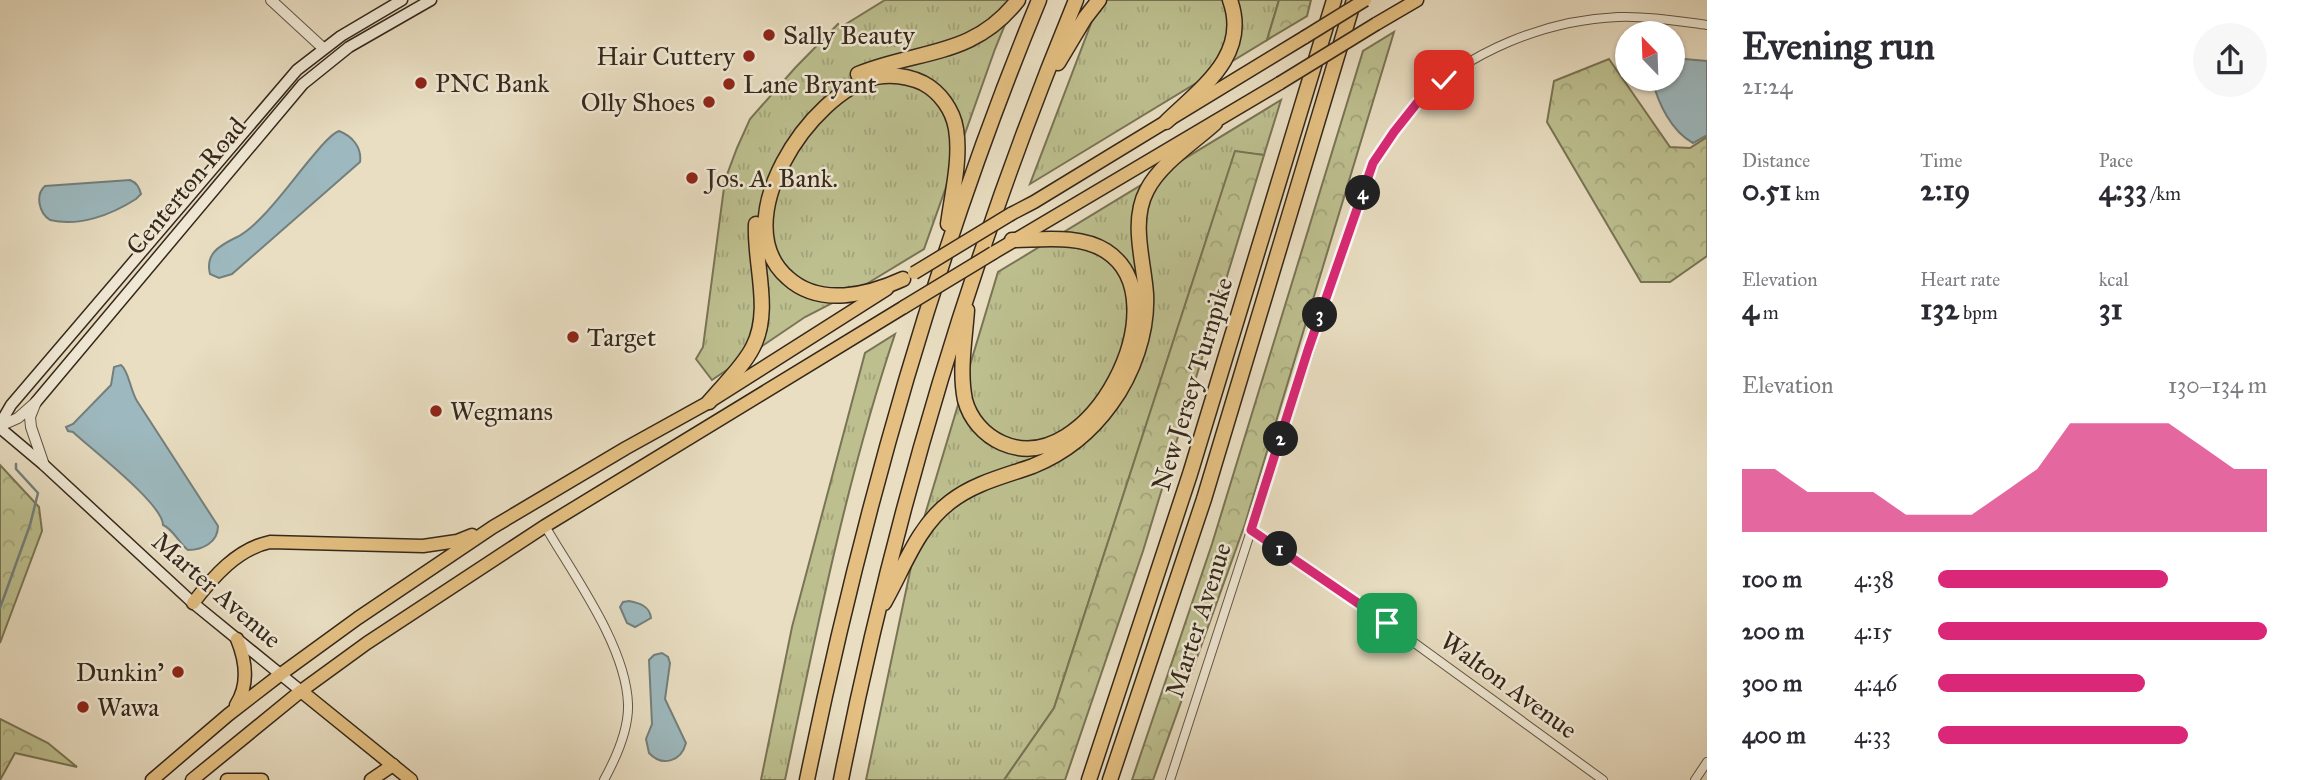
<!DOCTYPE html>
<meta charset="utf-8">
<style>
:root{--surface:#fff;--page:#f7f7f7;--text:#2b2b33;--muted:#7c7c81;--accent:#db2777}
body{margin:0;font-family:"IM FELL Great Primer",serif;background:var(--page);color:var(--text);height:100vh;display:flex;flex-direction:column;font-size:26px;white-space:nowrap}
*{box-sizing:border-box;margin:0}
p{font-size:23px;color:var(--muted)}
.icon{flex:none;width:38px;height:38px;fill:none;stroke:currentColor;stroke-width:2;stroke-linecap:round;stroke-linejoin:round}
.map{position:relative;flex:1;overflow:hidden}
.side{display:flex;flex-direction:column;background:var(--surface);width:595px}
.side>*{flex:none}
.needle{width:46px;rotate:337deg}
.buttons{position:absolute;left:1615px;top:21px;display:grid;gap:14px}
.buttons a{display:grid;place-items:center;width:70px;height:70px;border-radius:50%;background:var(--surface);box-shadow:0 2px 5px #0004;font-size:35px}
.pin{position:absolute;display:grid;place-items:center;width:60px;height:60px;color:#fff;margin:-30px;border-radius:14px;box-shadow:0 4px 10px #0006}
.km{position:absolute;width:35px;height:35px;margin:-18px;border-radius:50%;background:#222;color:#fff;font-size:19px;line-height:35px;text-align:center}
.round{display:grid;place-items:center;flex:none;width:74px;height:74px;border-radius:37px;background:var(--page)}
.headline{display:flex;align-items:center;justify-content:space-between;height:119px;padding:0 35px}
h1{font-size:38px;font-weight:700;line-height:52px}
.figures{display:grid;grid-template-columns:repeat(3,1fr);gap:10px;height:119px;padding:7px 35px}
.figures div{display:grid;align-content:center}
.figures b{font-size:30px;font-weight:700}
.figures small{font-size:19px;font-weight:400}
.figures p{font-size:19px}
.chart{height:196px;padding:14px 35px}
.chart p{display:flex;justify-content:space-between}
.chart svg{width:100%;height:126px;margin-top:7px;fill:var(--accent);opacity:.7}
ul{padding:0 35px;list-style:none;font-size:23px}
li{display:grid;grid-template-columns:112px 84px 1fr;align-items:center;height:52px}
li i{height:18px;border-radius:9px;background:var(--accent)}
main{display:flex;flex:1;min-height:0}
.map>svg:first-child{display:block}
.grass{fill:url(#grass-tufts);stroke:#797455;stroke-width:2}
.forest{fill:url(#forest-crowns);stroke:#797455;stroke-width:2}
.water{fill:#9db9bf;stroke:#737f7d;stroke-width:2}
.lines{fill:none;stroke-linecap:round;stroke-linejoin:round}
.stream{stroke:#737f7d;stroke-width:2.5}
.minor-casing{stroke:#625645;stroke-width:10}
.tertiary-casing{stroke:#625645;stroke-width:12}
.secondary-casing{stroke:#35281b;stroke-width:13}
.primary-casing{stroke:#35281b;stroke-width:15}
.trunk-casing{stroke:#35281b;stroke-width:15}
.motorway-casing{stroke:#35281b;stroke-width:17}
.minor{stroke:#f1ead7;stroke-width:8}
.tertiary{stroke:#f1ead7;stroke-width:10}
.secondary{stroke:#f1ead7;stroke-width:10}
.primary{stroke:#e4bf81;stroke-width:12}
.trunk{stroke:#e4bf81;stroke-width:12}
.motorway{stroke:#e4bf81;stroke-width:14}
.trunk-bridge-casing{stroke:#35281b;stroke-width:15;stroke-linecap:butt}
.trunk-bridge{stroke:#e4bf81;stroke-width:12}
.route-casing{stroke:#fff;stroke-width:14}
.route{stroke:#db2777;stroke-width:9}
.poi-dot{fill:#8f2418;stroke:#f1ead7;stroke-width:2.5}
.labels{text-anchor:middle;stroke-width:5;stroke-linejoin:round;paint-order:stroke}
.poi-label{font-size:26px;fill:#35281b;stroke:#f1ead7;text-anchor:start}
.street-label{font-size:26px;fill:#35281b;stroke:#f1ead7}
</style>
<main>
<div class="map">
<svg width="1707" height="780" viewBox="0 0 1707 780">
<defs>
<pattern id="grass-tufts" width="24" height="20" patternUnits="userSpaceOnUse" patternTransform="scale(1.75)"><rect width="24" height="20" fill="#bdbf8f"/><path d="M3 7l-1-3M5 7V3M7 7l1-3M15 17l-1-3M17 17v-4M19 17l1-3" fill="none" stroke="#a3a47b"/></pattern>
<pattern id="forest-crowns" width="20" height="18" patternUnits="userSpaceOnUse" patternTransform="scale(1.75)"><rect width="20" height="18" fill="#bdbf8f"/><path d="M2 6a3 3 0 1 1 6 0M12 15a3 3 0 1 1 6 0" fill="none" stroke="#a3a47b"/></pattern>
</defs>
<rect width="100%" height="100%" fill="#e9dec2"/>
<filter id="stains"><feTurbulence type="fractalNoise" baseFrequency=".00286" numOctaves="4"/><feColorMatrix values="0 0 0 0 .2 0 0 0 0 .09 0 0 0 0 .02 0 0 0 .5 -.17"/></filter>
<radialGradient id="worn" r=".72"><stop offset=".6" stop-color="#630" stop-opacity="0"/><stop offset="1" stop-color="#630" stop-opacity=".3"/></radialGradient>
<path class="grass" d="M885,0H1015L995,49L924,249L850,294L805,317L712,380L696,359L703,347L725,180L737,148L750,119L795,68L838,24L841,27Z
M1100,0H1279L1267,40L1030,184Z
M1281,100L1264,155L1235,152L1054,708L1004,780H866L915,548L998,272Z
M895,334C847,477 816,632 785,780H761L792,627L865,353Z"/>
<path class="forest" d="M1279,0H1311L1307,16L1267,40Z
M1394,32L1245,524L1153,780H1132L1212,544L1363,51Z
M1609,59L1670,147L1690,148L1707,137V256L1670,282H1641L1547,122L1554,81Z
M1235,151L1264,155L1143,551L1065,780H1004L1054,708Z
M0,465L39,507L42,531L0,643Z
M0,719L48,743L77,767L15,753L0,780Z"/>
<path class="water" d="M1673,58L1707,61V135L1693,143C1671,131 1658,103 1652,79H1673Z
M339,131C352,136 362,147 360,162L232,274L219,278L210,274C205,254 219,246 235,238C260,227 293,179 312,157C320,148 329,135 339,131Z
M130,180C137,183 139,187 141,194L136,199C111,215 79,227 50,220C39,213 35,195 45,186Z
M121,365C129,371 130,390 137,401L218,526C218,542 203,550 188,550C179,543 173,529 163,525C163,504 91,449 73,432L68,431L66,427L73,424L111,385L114,367Z
M629,601C639,603 650,606 651,618L635,627L627,623L620,607L623,602Z
M662,653L668,657L670,663L665,699L686,743C681,762 662,767 649,753L646,739L652,724L649,660L654,655Z"/>
<g class="lines">
<path class="stream" d="M0,608L30,525L38,493L16,469V464"/>
<g class="minor-casing">
<path id="minor" d="M545,526C574,576 626,646 628,704C629,730 616,758 604,780
M1251,530L1387,623L1603,780
M1170,780C1213,648 1256,515 1299,383C1314,337 1329,292 1344,247C1363,192 1375,146 1417,103C1468,51 1546,20 1618,17C1648,16 1677,21 1707,25
M1695,780L1707,762"/>
</g>
<g class="tertiary-casing">
<path id="tertiary" d="M271,0L323,48
M36,402L30,417L31,427L44,465
M0,426L18,418L36,402"/>
</g>
<g class="secondary-casing">
<path id="secondary" d="M36,402L303,84L349,47L431,0
M0,424L11,405L297,70L341,36L402,0
M0,428L44,465L193,603L301,691"/>
</g>
<g class="primary-casing">
<path id="primary" d="M301,691L411,780"/>
</g>
<g class="trunk-casing">
<path id="trunk" d="M1376,24L1417,0
M1011,214L1034,202L1305,37
M993,253L1280,83
M193,603C213,577 237,549 270,542L423,546L457,541L472,535
M236,705C249,685 246,661 237,639
M152,780L228,715L281,674L358,618L493,527L626,448L709,402L887,289
M192,780L301,691L367,643L545,526L904,307
M227,780H262
M371,780L393,765"/>
</g>
<g class="motorway-casing">
<path id="motorway" d="M1058,63L1085,18L1099,0
M858,74C919,49 973,58 1018,0
M1166,122C1201,88 1250,55 1230,0
M903,279C868,295 820,307 788,278C724,223 810,92 876,77C892,74 908,76 923,83C940,92 953,110 956,129C961,159 952,194 948,224
M967,310C965,339 959,371 965,400C970,419 984,435 1002,443C1089,482 1183,300 1106,251C1079,234 1042,240 1012,240
M709,402C723,385 743,367 753,347C772,310 754,264 756,224
M884,603C904,568 917,527 950,502C974,483 1005,476 1033,466C1065,453 1091,432 1111,404C1133,374 1148,332 1146,294C1144,261 1130,222 1147,190C1161,163 1193,143 1215,123
M807,780C862,513 935,252 1039,0
M841,780C894,513 972,252 1076,0
M1089,780L1190,474L1334,0
M1110,780L1204,499L1354,0"/>
</g>
<use href="#minor" class="minor"/>
<use href="#tertiary" class="tertiary"/>
<use href="#secondary" class="secondary"/>
<use href="#primary" class="primary"/>
<use href="#trunk" class="trunk"/>
<use href="#motorway" class="motorway"/>
<g class="trunk-bridge-casing">
<path id="trunk-bridge" d="M1305,37L1365,0
M1280,83L1376,24
M914,273L1011,214
M904,307L993,253"/>
</g>
<use href="#trunk-bridge" class="trunk-bridge"/>
</g>
<g class="lines">
<g class="route-casing">
<path id="route" d="M1387,623L1251,530L1308,350L1373,163L1394,132L1417,103L1444,80"/>
</g>
<use href="#route" class="route"/>
</g>
<g class="poi-dot">
<circle cx="769" cy="35" r="7"/>
<circle cx="749" cy="56" r="7"/>
<circle cx="421" cy="83" r="7"/>
<circle cx="729" cy="84" r="7"/>
<circle cx="709" cy="102" r="7"/>
<circle cx="692" cy="178" r="7"/>
<circle cx="573" cy="337" r="7"/>
<circle cx="436" cy="411" r="7"/>
<circle cx="178" cy="672" r="7"/>
<circle cx="83" cy="707" r="7"/>
</g>
<g class="labels">
<g class="poi-label">
<text x="783" y="44">Sally Beauty</text>
<text x="735" y="65" text-anchor="end">Hair Cuttery</text>
<text x="435" y="92">PNC Bank</text>
<text x="743" y="93">Lane Bryant</text>
<text x="695" y="111" text-anchor="end">Olly Shoes</text>
<text x="706" y="187">Jos. A. Bank.</text>
<text x="587" y="346">Target</text>
<text x="450" y="420">Wegmans</text>
<text x="164" y="681" text-anchor="end">Dunkin'</text>
<text x="97" y="716">Wawa</text>
</g>
<g class="street-label">
<text transform="translate(186 186) rotate(-50)" y="9">Centerton Road</text>
<text transform="translate(1192 384) rotate(-73)" y="9">New Jersey Turnpike</text>
<text transform="translate(217 590) rotate(41)" y="9">Marter Avenue</text>
<text transform="translate(1198 620) rotate(-72)" y="9">Marter Avenue</text>
<text transform="translate(1509 685) rotate(36)" y="9">Walton Avenue</text>
</g>
</g>
<rect width="100%" height="100%" filter="url(#stains)"/>
<rect width="100%" height="100%" fill="url(#worn)"/>
</svg>
<div class="buttons">
<a><svg class="needle" viewBox="-14 -14 28 28"><path d="M0-13l5 13h-10z" fill="#e53935"/><path d="M0 13l5-13h-10z" fill="#7c7c81"/></svg></a>
</div>
<div class="pin" style="left:1387px;top:623px;background:#1e9e55"><svg class="icon" aria-label="arrive" viewBox="0 0 24 24"><path d="M6 21V4h12l-3 4 3 4H6"/></svg></div>
<div class="pin" style="left:1444px;top:80px;background:#d93025"><svg class="icon" aria-label="check" viewBox="0 0 24 24"><path d="M5 12l5 5 9-10"/></svg></div>
<b class="km" style="left:1280px;top:549px">1</b>
<b class="km" style="left:1281px;top:439px">2</b>
<b class="km" style="left:1320px;top:315px">3</b>
<b class="km" style="left:1363px;top:193px">4</b>
</div>
<section class="side">
<div class="headline"><div><h1>Evening run</h1><p>21:24</p></div><a class="round"><svg class="icon" aria-label="share" viewBox="0 0 24 24"><path d="M12 15V3M7 8l5-5 5 5M5 13v7h14v-7"/></svg></a></div>
<div class="figures">
<div><p>Distance</p><b>0.51<small> km</small></b></div>
<div><p>Time</p><b>2:19</b></div>
<div><p>Pace</p><b>4:33<small> /km</small></b></div>
</div>
<div class="figures">
<div><p>Elevation</p><b>4<small> m</small></b></div>
<div><p>Heart rate</p><b>132<small> bpm</small></b></div>
<div><p>kcal</p><b>31</b></div>
</div>
<div class="chart"><p><span>Elevation</span>130–134 m</p>
<svg viewBox="0 0 160 44" preserveAspectRatio="none"><path d="M0 44V22L10 22L20 30L30 30L40 30L50 38L60 38L70 38L80 30L90 22L100 6L110 6L120 6L130 6L140 14L150 22L160 22V44z"/></svg>
</div>
<ul>
<li><b>100 m</b>4:38<i style="width:70%"></i></li>
<li><b>200 m</b>4:15<i style="width:100%"></i></li>
<li><b>300 m</b>4:46<i style="width:63%"></i></li>
<li><b>400 m</b>4:33<i style="width:76%"></i></li>
</ul>
</section>
</main>
